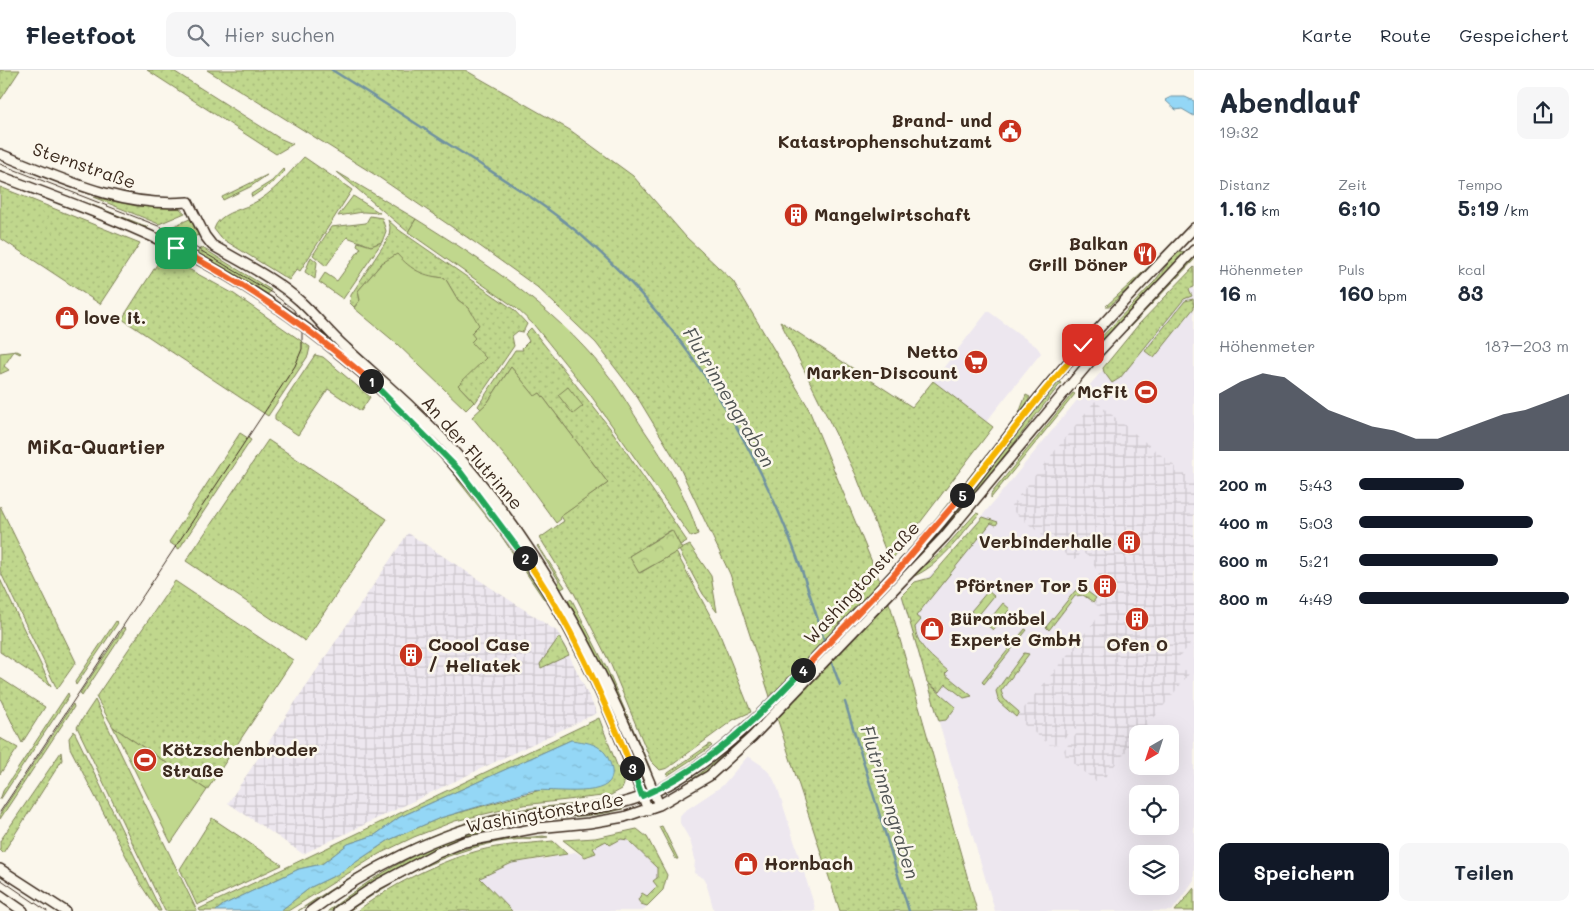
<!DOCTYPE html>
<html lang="de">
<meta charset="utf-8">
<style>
:root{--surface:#fff;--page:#f6f6f7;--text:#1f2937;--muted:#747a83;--line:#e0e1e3;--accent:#111827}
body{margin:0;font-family:Mali,sans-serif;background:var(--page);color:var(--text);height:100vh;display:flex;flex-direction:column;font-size:19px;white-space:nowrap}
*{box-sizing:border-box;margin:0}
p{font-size:16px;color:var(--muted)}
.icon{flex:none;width:28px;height:28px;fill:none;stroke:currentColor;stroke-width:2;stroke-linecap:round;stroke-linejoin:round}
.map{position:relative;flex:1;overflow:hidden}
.details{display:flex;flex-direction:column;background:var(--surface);width:400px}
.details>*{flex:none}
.needle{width:32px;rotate:219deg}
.tools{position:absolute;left:1129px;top:655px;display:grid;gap:10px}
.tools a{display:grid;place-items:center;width:50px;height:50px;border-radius:10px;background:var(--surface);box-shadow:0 5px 20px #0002;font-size:25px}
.pin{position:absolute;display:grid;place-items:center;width:42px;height:42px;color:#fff;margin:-21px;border-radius:10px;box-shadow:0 2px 8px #0006}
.km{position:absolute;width:25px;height:25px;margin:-12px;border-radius:50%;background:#222;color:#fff;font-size:14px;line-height:25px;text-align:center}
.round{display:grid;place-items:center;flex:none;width:52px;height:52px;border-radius:10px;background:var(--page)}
.overview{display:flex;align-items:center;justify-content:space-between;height:85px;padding:0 25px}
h1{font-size:28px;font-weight:800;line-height:38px}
.figures{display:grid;grid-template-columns:repeat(3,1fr);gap:8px;height:85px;padding:5px 25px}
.figures div{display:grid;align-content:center}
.figures b{font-size:21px;font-weight:800}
.figures small{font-size:14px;font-weight:400}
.figures p{font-size:14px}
.chart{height:140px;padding:10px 25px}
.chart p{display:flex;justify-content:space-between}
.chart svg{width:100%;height:90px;margin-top:5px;fill:var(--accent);opacity:.7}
.action{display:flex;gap:10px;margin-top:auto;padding:10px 25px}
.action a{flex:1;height:58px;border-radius:10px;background:var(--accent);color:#fff;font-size:20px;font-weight:800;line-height:58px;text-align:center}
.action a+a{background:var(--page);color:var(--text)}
ul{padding:0 25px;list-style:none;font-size:16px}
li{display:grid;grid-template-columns:80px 60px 1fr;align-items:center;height:38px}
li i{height:12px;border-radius:6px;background:var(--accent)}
header{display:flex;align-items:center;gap:30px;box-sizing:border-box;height:70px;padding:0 25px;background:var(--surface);border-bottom:1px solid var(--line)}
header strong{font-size:24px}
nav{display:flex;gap:28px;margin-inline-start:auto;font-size:18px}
.search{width:350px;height:45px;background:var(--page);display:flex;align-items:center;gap:12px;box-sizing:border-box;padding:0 18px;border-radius:10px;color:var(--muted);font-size:19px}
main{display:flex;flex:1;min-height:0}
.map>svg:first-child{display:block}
.built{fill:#ede7ef;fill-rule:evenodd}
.industrial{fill:url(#industrial-grid)}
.grass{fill:url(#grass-dots);stroke:#7e8056}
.park{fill:url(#park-crowns);stroke:#7e8056}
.garden{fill:#c0d78d;stroke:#7e8056}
.water{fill:url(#water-ripples);stroke:#7092a0}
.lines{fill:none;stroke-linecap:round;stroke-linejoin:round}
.stream{stroke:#7092a0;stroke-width:2.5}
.secondary-casing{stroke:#3b2a1e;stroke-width:12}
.secondary{stroke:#fbf7ec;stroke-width:9}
.tram{stroke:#3b2a1e;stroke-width:1}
.split-1-casing{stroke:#fff;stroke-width:10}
.split-2-casing{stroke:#fff;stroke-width:10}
.split-3-casing{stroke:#fff;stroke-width:10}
.split-4-casing{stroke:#fff;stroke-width:10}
.split-5-casing{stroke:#fff;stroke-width:10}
.split-6-casing{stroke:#fff;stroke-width:10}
.split-1{stroke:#f0652b;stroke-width:6}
.split-2{stroke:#22a559;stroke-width:6}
.split-3{stroke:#f5b400;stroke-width:6}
.split-4{stroke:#22a559;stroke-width:6}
.split-5{stroke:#f0652b;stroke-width:6}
.split-6{stroke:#f5b400;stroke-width:6}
.labels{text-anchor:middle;stroke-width:5;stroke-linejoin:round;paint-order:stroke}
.poi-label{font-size:18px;font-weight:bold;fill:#3b2a1e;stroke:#fbf7ec;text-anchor:end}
.street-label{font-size:18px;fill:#3b2a1e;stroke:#fbf7ec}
.water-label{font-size:19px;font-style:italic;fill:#515554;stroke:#fbf7ec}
.neighbourhood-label{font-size:19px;font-weight:bold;fill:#3b2a1e;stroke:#fbf7ec}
</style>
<header>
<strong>Fleetfoot</strong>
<div class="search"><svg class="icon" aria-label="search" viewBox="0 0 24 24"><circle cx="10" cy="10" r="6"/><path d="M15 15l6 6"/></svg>Hier suchen</div>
<nav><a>Karte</a><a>Route</a><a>Gespeichert</a></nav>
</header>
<main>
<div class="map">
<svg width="1194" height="841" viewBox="0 0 1194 841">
<defs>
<pattern id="industrial-grid" width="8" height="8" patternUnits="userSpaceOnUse" patternTransform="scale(1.25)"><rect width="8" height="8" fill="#ede7ef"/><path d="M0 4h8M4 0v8" fill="none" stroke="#ccc6cc"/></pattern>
<pattern id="grass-dots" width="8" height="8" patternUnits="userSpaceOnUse" patternTransform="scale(1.25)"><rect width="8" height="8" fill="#c0d78d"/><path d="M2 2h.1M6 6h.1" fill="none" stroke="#a6b979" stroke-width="1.8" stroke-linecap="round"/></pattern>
<pattern id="park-crowns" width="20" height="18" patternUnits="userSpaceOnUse" patternTransform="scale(1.25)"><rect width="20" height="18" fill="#c0d78d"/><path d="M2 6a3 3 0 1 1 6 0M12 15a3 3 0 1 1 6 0" fill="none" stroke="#a6b979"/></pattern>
<pattern id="water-ripples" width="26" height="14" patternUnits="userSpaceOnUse" patternTransform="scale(1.25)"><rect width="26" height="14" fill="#94d7f6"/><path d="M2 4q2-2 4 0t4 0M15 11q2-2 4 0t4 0" fill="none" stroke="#80b9d2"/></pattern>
</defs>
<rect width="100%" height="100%" fill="#fbf7ec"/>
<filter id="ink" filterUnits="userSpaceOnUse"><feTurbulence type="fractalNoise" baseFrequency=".02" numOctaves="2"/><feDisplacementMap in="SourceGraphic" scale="10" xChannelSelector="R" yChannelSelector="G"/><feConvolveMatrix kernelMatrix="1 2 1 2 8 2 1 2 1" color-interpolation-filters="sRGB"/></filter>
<g filter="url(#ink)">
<path class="built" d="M1194,196V810L1172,841H995L902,528L917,513L929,506L945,491L1087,318ZM1138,664H1170V696H1138ZM1138,724H1170V756H1138ZM1138,784H1170V816H1138Z
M988,241L1037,277L1041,283L986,352L933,311Z
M748,686L763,696L772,706L778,719L816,841H714L705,809L694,803L695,789L690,770L680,753V747L683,742L722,716Z
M621,769L628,770L657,798L658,815L641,834L647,836L643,841H512L480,808L512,793L545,789L575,782L584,787H589L593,778L607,771L610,775Z"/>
<path class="industrial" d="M1095,331L1194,412V570L1175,592L1189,604L1141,664H1138L1137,668L1099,714L1066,687L1064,680L1078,662L1073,658L1059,674L1050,675L1016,648L1103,541L1094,533L1108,515L1101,510L1091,489L1082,482L1076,489H1071L1009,438Z
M408,463L558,562L597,643L303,784L228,733Z"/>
<path class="grass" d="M0,0H20L1,29H0Z
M147,0H172L279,68L293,74L276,84Z
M207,0H465L570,60L633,106L686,167L733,211L807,335L891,538L977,841H840L730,504L679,396L636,325L596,273L537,217L477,174L377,106Z
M304,87L352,120L300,201L297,199L289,210L221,168L214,159C219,143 238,141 252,134C273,124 288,104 304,87Z
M283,99L285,101L275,111L252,127L251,124L272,111Z
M337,102L416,149L408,162Z
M267,105L250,117L223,130L222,127Z
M0,117L140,173L100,234L0,168Z
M93,127L137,136L179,138L185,143L159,154Z
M89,134L148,157H142Z
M370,146L382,148L386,161L382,172L371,176L347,167L326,196L313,185L331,157L366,153Z
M192,148L199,165L193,167L187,164L186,168L193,173L188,182L155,164Z
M388,150L399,160L513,239L527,254L523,262L518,261L512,266L514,276L475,333L458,315L471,272L469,238L458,230L445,208L425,206L408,196L382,193L358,221L360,230L354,237L350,233L351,225L389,167L390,157Z
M201,177L271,220L267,225L197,183Z
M1185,182L1092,283L1089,280L1154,212L1176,183Z
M163,185L234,224L310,277L308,286L268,346L122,249Z
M311,187L317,192L315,209L305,202Z
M1194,188V190L1126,261L1139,243Z
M1153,193L1154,194L1110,236H1106Z
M1194,197V217L1189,219L1192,226L1184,229L1120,308L1112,313L1104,302L1103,298L1139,254Z
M1193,229L1194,238L1154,288L1145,281L1185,231Z
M780,251L912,337L933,311L993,357L890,492L856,405Z
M531,258L610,358L687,471L680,475L671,460L629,486L640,503L676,482L718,560L751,642L733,650L668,698L660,700L651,691L611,595L574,523L540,468L564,451L561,446L608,413L540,323L535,327L511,297L488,332L481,339L478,336L515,280H523L522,278L529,271L525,264Z
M315,285L323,287L370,327L361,341L328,319L298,365L275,350V345Z
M1058,311L1061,313L948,458L896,512V510L944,455Z
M1073,323L1075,324L991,428V424Z
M1026,325L1030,327L1020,346L947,439L910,481L1018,346Z
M240,363L251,370L179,479L169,472Z
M268,370L387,449L305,571L186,491Z
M459,406L541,522L545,523L548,531L543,528L498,461L457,409Z
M0,436L76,592L57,619L0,501Z
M976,443L979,444C960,466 940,496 912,507L940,483Z
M983,447L998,452L996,455L991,453L916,546L921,550L915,557C917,577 933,588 948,601L945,604L972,626L964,628L946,614L940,622L927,612L902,525L915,512L930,508Z
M538,475L565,517L561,519L558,515L559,511L537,476Z
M690,475L711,506L717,542L703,524L679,480Z
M0,509L51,616L0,582Z
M175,511L293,590L207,720L113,657L96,627Z
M1084,519L1096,528L1093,532L1083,525L1075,526L1049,560L1046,557L1075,521Z
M569,529L572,530L607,599L650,698V701L601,594L568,530Z
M116,551L118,553L76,615L75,612Z
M124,557L126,559L82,626L80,623Z
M1025,559L1027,560L984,614L982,612Z
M559,567L569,585L541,598L540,594Z
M1024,583L1029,584L1001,621L1004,629L1019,642L1016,647L999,632L996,621Z
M0,608L45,637L22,673L0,628Z
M928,613L956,637L946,650L939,651Z
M68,623L69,626L0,730L3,721Z
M95,630L197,841H165L77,657Z
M73,634L74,637L0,749V744Z
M764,647C758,666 695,710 676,723L675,720C709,700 736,674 764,647Z
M599,648L624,714L622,719L611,725L523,735L455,751L414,767L379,784L288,841H280L311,817L338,804L389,770L440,748L544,719L571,670L400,747L375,765L348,774L322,794L299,799L223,835L216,841H200L199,839Z
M74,661L161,841H158L141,815L70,678L69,668Z
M710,674L712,676L667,706L668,703Z
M61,682L62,690L3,783L0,780V771Z
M619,727L615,730L518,742L441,763L394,784L298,841C366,795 435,755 517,740C551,734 586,737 619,727Z
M623,737V739C591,748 558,746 525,752C455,765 388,797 333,841H328C384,797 453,760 524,749C557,745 590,744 623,737Z
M212,748L282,795L197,835L180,799Z
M662,756L678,789H676L659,757Z
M637,759L647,767L667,805L663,820L647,836L641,834L638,830L642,823L647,826L657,816L653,811L657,808V798L628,770L621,769L610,775L606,771L593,778L596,783L585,787L563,770L595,768Z
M543,766L548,767C532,769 514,769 498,772C444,782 393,810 349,841H345C389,810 437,784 490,772C507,768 526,768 543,766Z
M553,771L567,784L512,793L480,808L512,841H357C392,814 452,784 496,777C515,774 534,773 553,771Z
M1194,818V841H1175Z"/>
<path class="park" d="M353,126L380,143L363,142L338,146Z
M14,281L4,296L9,300L0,304V283L17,281L21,283L20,284Z
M672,460L682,479L639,503L629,486Z
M0,668L18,678L0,704Z"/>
<path class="garden" d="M416,149C485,192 552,236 604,300C619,318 631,340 644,360C666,392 687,427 698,464L691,467L589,323L534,255L516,238L408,162Z
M358,172L371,176L382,172L343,229L319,212L325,203L337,211L361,178L357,175Z
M397,184C412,201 424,206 445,208L458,230L469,238L479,255L471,263L475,268L471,272L486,288L458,315L474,332L466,340L396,273L354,238L360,230L358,221L382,193Z
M511,297L535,326L540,323L608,413L560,447L561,449L556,453L524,409L472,347L488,332Z
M568,317L583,336L573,344L558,325Z
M988,521L994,526L977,547L971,541Z
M1003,533L1010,539L993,560L986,554Z
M113,657L207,720L171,773Z"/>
<path class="water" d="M1171,27H1185L1194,31V46L1182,39L1176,40L1165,30Z
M571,670C585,672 601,673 608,688C631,735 553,717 531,721L440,748L389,770L338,804L311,817L280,841H216L223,835L299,799L322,794L348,774L375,765L400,747Z"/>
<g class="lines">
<path class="stream" d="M332,0C380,30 427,61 475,91C511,114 548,137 581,165C675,247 744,353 790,469C804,503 814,538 825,573
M830,588L840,615
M845,632L909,841"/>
<g class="secondary-casing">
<path id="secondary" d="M0,84C61,108 121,138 188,132L205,166L212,175C241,192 276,209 301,232C317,247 330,264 346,278C382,311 418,341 450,377C546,483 606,604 659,735
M0,106C63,130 128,153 188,184C339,263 467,387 554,533C593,598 621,669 648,740
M0,799L65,841
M0,825L23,841
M311,841C365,800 437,763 503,749C534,743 564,743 595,738C629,734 663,720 691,701C745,665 787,617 831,571C868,532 906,493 941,452C979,406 1014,357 1052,311C1097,258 1146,208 1194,158
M338,841L377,815L435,784L464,772L537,758L589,753L624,747L659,735L709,706L752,667L945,466L1093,288L1194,180"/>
</g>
<use href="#secondary" class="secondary"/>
<path class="tram" d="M0,94L161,157L272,223L294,240L302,256V279L295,296L0,742
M0,809L47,841"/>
</g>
</g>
<g class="lines" filter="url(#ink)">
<g class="split-1-casing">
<path id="split-1" d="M176,178C246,214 311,259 371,311"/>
</g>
<g class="split-2-casing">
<path id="split-2" d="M371,311L459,400L525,488"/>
</g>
<g class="split-3-casing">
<path id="split-3" d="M525,488C571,552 602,626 632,698"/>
</g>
<g class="split-4-casing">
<path id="split-4" d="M632,698L642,726C707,698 755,650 803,600"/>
</g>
<g class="split-5-casing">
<path id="split-5" d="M803,600L893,506L962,425"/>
</g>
<g class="split-6-casing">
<path id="split-6" d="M962,425L1041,325L1083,275"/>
</g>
<use href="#split-1" class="split-1"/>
<use href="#split-2" class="split-2"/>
<use href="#split-3" class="split-3"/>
<use href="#split-4" class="split-4"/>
<use href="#split-5" class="split-5"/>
<use href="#split-6" class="split-6"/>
</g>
<defs>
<g id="civic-disc" transform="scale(1.25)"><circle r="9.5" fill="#c8321e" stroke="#fbf7ec"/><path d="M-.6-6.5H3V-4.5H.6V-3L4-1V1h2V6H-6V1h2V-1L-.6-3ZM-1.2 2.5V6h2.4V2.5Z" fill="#fff"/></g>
<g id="building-disc" transform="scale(1.25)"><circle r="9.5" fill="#c8321e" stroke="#fbf7ec"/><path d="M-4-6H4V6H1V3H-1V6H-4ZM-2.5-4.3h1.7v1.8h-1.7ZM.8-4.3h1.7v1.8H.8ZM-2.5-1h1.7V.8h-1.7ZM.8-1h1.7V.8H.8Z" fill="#fff"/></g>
<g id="restaurant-disc" transform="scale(1.25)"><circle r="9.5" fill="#c8321e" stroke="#fbf7ec"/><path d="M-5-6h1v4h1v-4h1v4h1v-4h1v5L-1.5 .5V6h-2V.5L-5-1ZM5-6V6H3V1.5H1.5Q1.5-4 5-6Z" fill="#fff"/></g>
<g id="shop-disc" transform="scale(1.25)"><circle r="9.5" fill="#c8321e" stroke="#fbf7ec"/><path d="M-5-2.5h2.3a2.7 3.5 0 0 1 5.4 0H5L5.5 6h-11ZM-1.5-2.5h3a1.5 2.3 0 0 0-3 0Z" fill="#fff"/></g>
<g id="supermarket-disc" transform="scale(1.25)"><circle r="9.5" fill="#c8321e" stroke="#fbf7ec"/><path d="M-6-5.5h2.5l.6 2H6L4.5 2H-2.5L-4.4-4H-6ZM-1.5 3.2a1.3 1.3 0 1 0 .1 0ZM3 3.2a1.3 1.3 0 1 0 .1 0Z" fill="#fff"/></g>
<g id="stadium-disc" transform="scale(1.25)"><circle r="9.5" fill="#c8321e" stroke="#fbf7ec"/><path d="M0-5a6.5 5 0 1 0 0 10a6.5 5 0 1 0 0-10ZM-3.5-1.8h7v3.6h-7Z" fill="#fff"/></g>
</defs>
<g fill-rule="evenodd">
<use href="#civic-disc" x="1010" y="61"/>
<use href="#building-disc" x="796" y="145"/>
<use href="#restaurant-disc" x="1145" y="184"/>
<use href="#shop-disc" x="67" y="248"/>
<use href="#supermarket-disc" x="976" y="292"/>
<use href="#stadium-disc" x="1146" y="322"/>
<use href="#building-disc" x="1129" y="472"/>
<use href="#building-disc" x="1105" y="516"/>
<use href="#building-disc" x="1137" y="549"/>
<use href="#shop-disc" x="932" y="559"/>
<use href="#building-disc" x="411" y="585"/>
<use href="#stadium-disc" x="145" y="690"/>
<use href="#shop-disc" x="746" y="794"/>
</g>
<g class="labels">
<g class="poi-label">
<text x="992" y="57">Brand- und<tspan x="992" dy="21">Katastrophenschutzamt</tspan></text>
<text x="814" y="151" text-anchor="start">Mangelwirtschaft</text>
<text x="1128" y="180">Balkan<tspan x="1128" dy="21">Grill Döner</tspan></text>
<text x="84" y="254" text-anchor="start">love it.</text>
<text x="958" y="288">Netto<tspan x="958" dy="21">Marken-Discount</tspan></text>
<text x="1128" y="328">McFit</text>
<text x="1112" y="478">Verbinderhalle</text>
<text x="1088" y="522">Pförtner Tor 5</text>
<text x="950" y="555" text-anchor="start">Büromöbel<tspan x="950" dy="21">Experte GmbH</tspan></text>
<text x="428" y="581" text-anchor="start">Coool Case<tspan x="428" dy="21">/ Heliatek</tspan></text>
<text x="1137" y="581" text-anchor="middle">Ofen 0</text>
<text x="162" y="686" text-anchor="start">Kötzschenbroder<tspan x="162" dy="21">Straße</tspan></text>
<text x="764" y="800" text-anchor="start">Hornbach</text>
</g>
<g class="street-label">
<text transform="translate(84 96) rotate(19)" y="6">Sternstraße</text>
<text transform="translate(472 383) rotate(49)" y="6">An der Flutrinne</text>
<text transform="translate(862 513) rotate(-47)" y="6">Washingtonstraße</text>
<text transform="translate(545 743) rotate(-10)" y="6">Washingtonstraße</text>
</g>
<g class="water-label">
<text transform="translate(729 327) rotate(59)" y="7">Flutrinnengraben</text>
<text transform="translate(890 732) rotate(73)" y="7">Flutrinnengraben</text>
</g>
<g class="neighbourhood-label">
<text x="96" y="384">MiKa-Quartier</text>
</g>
</g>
</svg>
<div class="tools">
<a><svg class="needle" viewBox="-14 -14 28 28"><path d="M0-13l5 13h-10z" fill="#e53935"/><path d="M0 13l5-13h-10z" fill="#747a83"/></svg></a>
<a><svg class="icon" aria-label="locate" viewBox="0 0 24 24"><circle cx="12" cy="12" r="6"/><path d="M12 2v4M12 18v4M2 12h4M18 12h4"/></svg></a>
<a><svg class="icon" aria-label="layers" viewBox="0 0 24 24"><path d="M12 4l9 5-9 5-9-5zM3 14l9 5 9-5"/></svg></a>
</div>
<div class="pin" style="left:176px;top:178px;background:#1e9e55"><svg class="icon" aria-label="arrive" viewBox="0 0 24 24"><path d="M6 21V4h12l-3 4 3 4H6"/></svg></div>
<div class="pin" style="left:1083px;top:275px;background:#d93025"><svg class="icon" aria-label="check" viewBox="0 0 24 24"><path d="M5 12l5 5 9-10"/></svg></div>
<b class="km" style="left:371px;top:311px">1</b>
<b class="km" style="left:525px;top:488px">2</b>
<b class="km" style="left:632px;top:698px">3</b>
<b class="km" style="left:803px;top:600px">4</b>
<b class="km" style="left:962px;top:425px">5</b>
</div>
<section class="details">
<div class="overview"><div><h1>Abendlauf</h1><p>19:32</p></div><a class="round"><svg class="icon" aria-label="share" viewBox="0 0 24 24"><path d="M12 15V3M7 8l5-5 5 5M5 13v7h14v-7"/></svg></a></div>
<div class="figures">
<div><p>Distanz</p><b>1.16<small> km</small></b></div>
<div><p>Zeit</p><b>6:10</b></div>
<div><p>Tempo</p><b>5:19<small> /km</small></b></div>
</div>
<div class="figures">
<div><p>Höhenmeter</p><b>16<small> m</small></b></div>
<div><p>Puls</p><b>160<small> bpm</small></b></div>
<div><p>kcal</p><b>83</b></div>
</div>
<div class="chart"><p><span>Höhenmeter</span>187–203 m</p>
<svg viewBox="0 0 160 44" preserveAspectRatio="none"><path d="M0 44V16L10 10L20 6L30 8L40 16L50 24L60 28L70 32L80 34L90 38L100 38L110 34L120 30L130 26L140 24L150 20L160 16V44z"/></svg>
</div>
<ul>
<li><b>200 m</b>5:43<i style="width:50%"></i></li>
<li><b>400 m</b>5:03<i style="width:83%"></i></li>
<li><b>600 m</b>5:21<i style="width:66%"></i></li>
<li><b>800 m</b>4:49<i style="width:100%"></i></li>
</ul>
<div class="action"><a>Speichern</a><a>Teilen</a></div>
</section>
</main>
